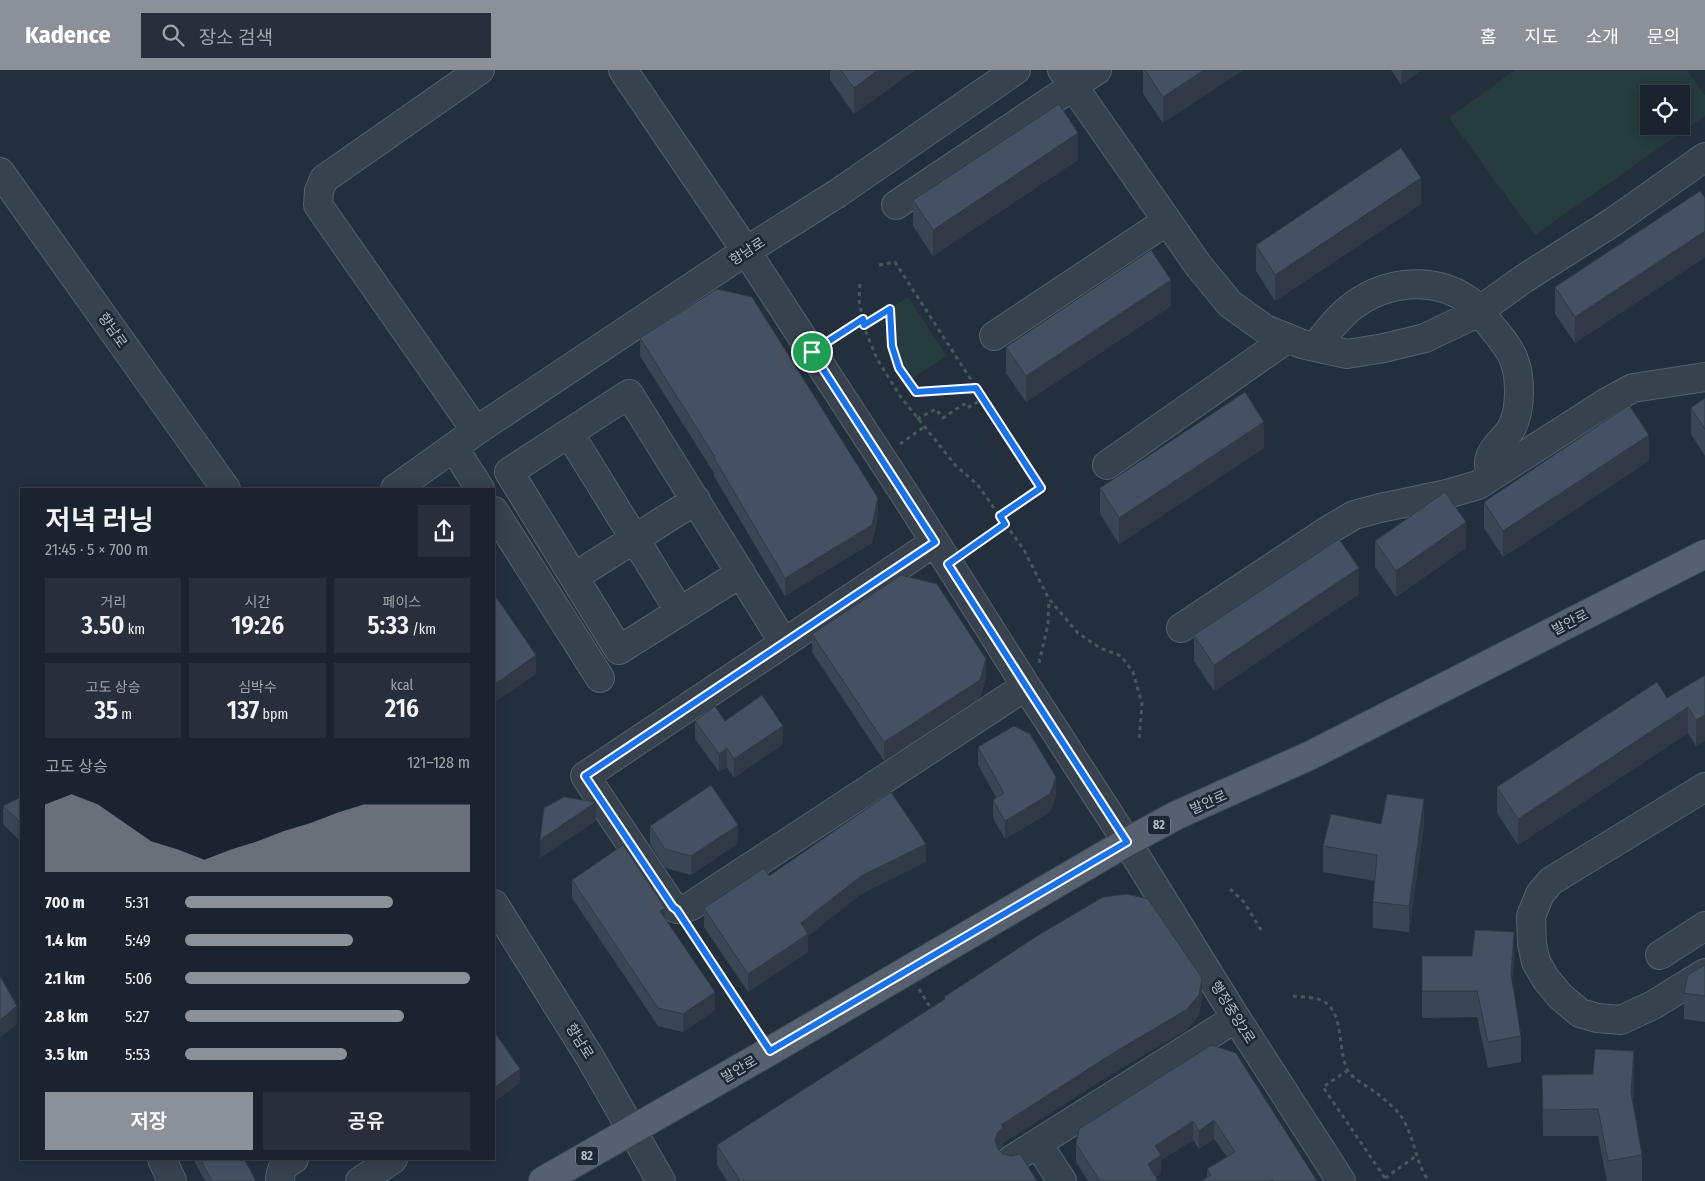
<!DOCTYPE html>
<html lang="ko">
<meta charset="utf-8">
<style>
:root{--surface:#1b232e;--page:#282f3a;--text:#f1f3f6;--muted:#a0a4aa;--line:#39404a;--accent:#8c9099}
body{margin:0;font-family:"Fira Sans Condensed","Noto Sans KR",sans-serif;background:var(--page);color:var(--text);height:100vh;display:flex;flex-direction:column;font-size:19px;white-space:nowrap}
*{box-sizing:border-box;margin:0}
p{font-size:16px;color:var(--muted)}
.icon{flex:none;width:28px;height:28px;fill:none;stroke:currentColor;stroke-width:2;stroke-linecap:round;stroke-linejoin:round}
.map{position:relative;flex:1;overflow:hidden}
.drawer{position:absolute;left:20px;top:418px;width:475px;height:672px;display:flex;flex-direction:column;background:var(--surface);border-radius:0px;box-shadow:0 2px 12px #0003,0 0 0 1px var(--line)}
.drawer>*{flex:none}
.buttons{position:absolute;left:1640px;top:15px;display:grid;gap:10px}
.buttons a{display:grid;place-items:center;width:50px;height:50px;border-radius:0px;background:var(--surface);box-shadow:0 2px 12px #0003,0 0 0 1px var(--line);font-size:25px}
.pin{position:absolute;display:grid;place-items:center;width:42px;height:42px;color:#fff;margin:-21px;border:2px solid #fff;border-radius:50%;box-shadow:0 1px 5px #0007}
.round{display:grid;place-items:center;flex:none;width:52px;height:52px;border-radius:0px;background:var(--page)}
.summary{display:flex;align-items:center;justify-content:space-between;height:85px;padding:0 25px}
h1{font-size:28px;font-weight:600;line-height:38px}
.figures{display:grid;grid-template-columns:repeat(3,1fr);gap:8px;height:85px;padding:5px 25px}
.figures div{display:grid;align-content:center;border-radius:0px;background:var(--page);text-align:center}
.figures b{font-size:25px;font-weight:600}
.figures small{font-size:14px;font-weight:400}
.figures p{font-size:14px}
.chart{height:140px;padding:10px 25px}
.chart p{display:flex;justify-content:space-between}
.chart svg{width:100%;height:90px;margin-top:5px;fill:var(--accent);opacity:.7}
.button{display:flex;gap:10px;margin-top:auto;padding:10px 25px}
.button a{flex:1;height:58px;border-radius:0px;background:var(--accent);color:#fff;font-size:20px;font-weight:600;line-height:58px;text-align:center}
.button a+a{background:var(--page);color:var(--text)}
ul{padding:0 25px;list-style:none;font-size:16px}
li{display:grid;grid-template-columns:80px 60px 1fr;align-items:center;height:38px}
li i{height:12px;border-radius:6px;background:var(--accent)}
header{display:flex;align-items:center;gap:30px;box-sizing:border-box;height:70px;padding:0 25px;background:var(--accent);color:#fff}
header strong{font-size:24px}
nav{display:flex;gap:28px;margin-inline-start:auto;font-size:18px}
.search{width:350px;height:45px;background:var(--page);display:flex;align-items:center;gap:12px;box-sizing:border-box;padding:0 18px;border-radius:0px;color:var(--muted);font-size:19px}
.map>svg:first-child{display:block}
.green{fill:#263c3f;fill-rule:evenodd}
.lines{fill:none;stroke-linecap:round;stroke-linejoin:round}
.minor-casing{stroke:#565f6c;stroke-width:30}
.major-casing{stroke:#414a57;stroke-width:30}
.path{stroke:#44595c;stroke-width:3;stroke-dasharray:4 4;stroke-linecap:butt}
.minor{stroke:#38414e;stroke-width:28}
.major{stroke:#56606e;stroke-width:28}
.wall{fill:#3b4654}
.shaded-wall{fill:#303945}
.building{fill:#455162;stroke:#303945}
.route-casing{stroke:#fff;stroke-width:10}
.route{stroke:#1a73e8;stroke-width:6}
.labels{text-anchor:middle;stroke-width:5;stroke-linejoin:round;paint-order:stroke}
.shield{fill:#1d2633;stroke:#878f9c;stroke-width:1}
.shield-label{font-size:12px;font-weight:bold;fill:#b4bcc9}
.street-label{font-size:14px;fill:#b4bcc9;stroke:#1d2633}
</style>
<header>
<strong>Kadence</strong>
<div class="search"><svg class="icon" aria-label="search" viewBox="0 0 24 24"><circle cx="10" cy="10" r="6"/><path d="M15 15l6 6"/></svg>장소 검색</div>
<nav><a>홈</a><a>지도</a><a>소개</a><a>문의</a></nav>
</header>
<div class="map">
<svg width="1705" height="1111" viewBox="0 0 1705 1111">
<rect width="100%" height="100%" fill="#242f3e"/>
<path class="green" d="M1515,0H1687L1705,25V46L1535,165L1449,48ZM1649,24H1681V56H1649Z
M908,227L947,286L908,311L899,298L892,275L890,239Z"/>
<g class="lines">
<g class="minor-casing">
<path id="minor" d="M623,0L746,181L906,426L1026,616L1127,772L1236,948L1341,1111
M1062,0L1198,195L1230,234L1265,259L1302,274L1347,284L1384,278L1425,268L1473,245L1525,208L1613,152L1705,87
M0,102L226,419
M896,135L1097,0
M994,266L1167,151
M1315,277C1327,262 1339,246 1354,235C1387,211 1433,206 1468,230C1476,236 1482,245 1488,252C1497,264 1509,276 1514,290C1521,308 1521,339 1512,357C1506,369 1491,378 1489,391C1488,395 1491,402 1492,406
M476,361L318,135L319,121L324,109L480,0
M569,363L680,542
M454,378L480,419
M1107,395L1288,268
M395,419L476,361L746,181L838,123L1016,0
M494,441L600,608
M935,472L585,706L673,837C679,841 684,839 691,836L1026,616
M741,503L619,580L509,402L629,324C681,407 733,490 784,573
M574,507L696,430
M1181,558L1327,461L1354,445L1380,438L1447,424L1478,415L1607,332L1633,318L1705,307
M1705,717L1551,811L1540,824L1531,846L1532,874L1536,892L1546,909L1560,926L1580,943L1597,948L1621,950L1653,935L1705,903
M494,834L591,989L661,1111
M1660,885L1705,856
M1038,1074L1062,1111
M162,1089L172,1111
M1011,1090L1236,948
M280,1111C280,1099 284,1095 294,1089
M360,1111L393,1089"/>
</g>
<g class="major-casing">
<path id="major" d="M543,1111L770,981L1127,772L1177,745L1309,686L1705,484"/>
</g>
<path class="path" d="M879,195L895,192L1041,418L999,446
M860,214L859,231L866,262L877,289L900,326L956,396L977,414L1024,480L1049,529L1078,563L1100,578L1121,586L1133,602L1142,634L1139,670
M864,255L890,239L892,275L899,298L917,323L976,318
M832,269L863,249
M917,349L936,339L943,348L964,334L967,338L983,329
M900,374L924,357
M967,481L1005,454
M1039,593L1048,554L1049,530
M1230,819L1244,832L1261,860
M691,861L757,962
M919,919L933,942
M1293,926C1301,927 1315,927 1323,931C1345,943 1337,981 1348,1001C1354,1010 1366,1015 1375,1022C1383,1028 1394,1037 1400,1045C1415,1065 1414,1091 1429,1111
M1348,1000L1323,1017L1387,1111
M1385,1108L1416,1086"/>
<use href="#minor" class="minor"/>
<use href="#major" class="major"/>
</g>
<path class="wall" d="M830,0H915L854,44L830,10Z
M1143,0H1243L1163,53L1143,24Z
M1391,0H1421L1401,15Z
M1078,90L933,186L913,156V130Z
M1705,128V187L1575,273L1555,244V217Z
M1421,134L1275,231L1256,201V175Z
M1171,236L1026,332L1006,303V277Z
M640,268L878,446L872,473L785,526L714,406V403L640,286Z
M1705,328V386L1691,364V338Z
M1264,378L1119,474L1100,444V418Z
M1649,391L1503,487L1484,458V432Z
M1375,471L1466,478L1396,527L1375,497Z
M1359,524L1214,621L1194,591V565Z
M812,564L986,607L980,628L884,691L812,582Z
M1705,605L1696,676L1688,663L1518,775L1497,743V717L1667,628Z
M695,651H725L783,674L734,708L727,697L719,702L695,669Z
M978,677L1056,726L1050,742L1005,769L993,748V730L996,727L978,695Z
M21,727V772L3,754V736Z
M1381,754L1424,755L1409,862L1373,858V832L1375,811L1323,802V776Z
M650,756L738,773L691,805L665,798L650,774Z
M926,792L861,824L808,866V882L748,922L704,857V838L769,806Z
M572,810L665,849L715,940L683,962L658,956L572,828Z
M1422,886L1514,888L1512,912L1521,966V992L1488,998L1477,947L1422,948Z
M1705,895V952L1684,949V923Z
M944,927H1202L1199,945L1186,960L1118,1000L1003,1073V1077L999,1080L1037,1111H727L717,1095V1075L944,930Z
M1211,975L1317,1111H1201L1207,1107V1099L1227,1087L1214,1069L1199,1079L1193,1070L1161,1090V1103L1156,1107L1158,1111H1088L1076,1092V1074Z
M1542,1005L1634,1007L1633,1031L1642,1085V1111H1607L1598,1066H1543Z
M193,1089H244L256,1111H205Z"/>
<path class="shaded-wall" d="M878,0H915L854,44V18Z
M1204,0H1243L1163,53V27Z
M1402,0H1421L1401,15V1Z
M1078,63V90L933,186V160Z
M1421,108V134L1275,231V205Z
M1705,161V187L1575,273V247Z
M1171,210V236L1026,332V306Z
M1264,352V378L1119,474V448Z
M1649,365V391L1503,487V461Z
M878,428V446L872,473L785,526V508Z
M1466,452V478L1396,527V501Z
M1359,498V524L1214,621V595Z
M536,585V604L494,633V615Z
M986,589V607L980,628L884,691V672Z
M1688,637V663L1518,775V749Z
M1705,645V671L1696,676V650Z
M783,656V674L734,708V689Z
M727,678V697L719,702V684Z
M1056,707V726L1050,742L1005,769V751Z
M1424,729V755L1409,862V836Z
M596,732V751L540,788V770Z
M738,755V773L691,805V786Z
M926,774V792L861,824L808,866V882L748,922V904L801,853L861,806Z
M665,838V856L660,841Z
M1514,862V888L1511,930V904Z
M1202,908V927L1199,945L1186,960L1118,1000L1003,1073V1077L997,1082L995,1071L997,1063L1001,1055Z
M715,922V940L683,962V944Z
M17,936V954L0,968V950Z
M1634,981V1007L1631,1049V1023Z
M520,999V1013L494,1032V1018Z
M1214,1050V1069L1199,1079V1061Z
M1193,1051V1070L1161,1090V1103L1149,1111L1148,1094L1155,1076Z"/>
<path class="building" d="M841,0H878L854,18Z
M1145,0H1204L1163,27Z
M1059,34L1078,63L933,160L913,130Z
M1401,78L1421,108L1275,205L1256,175Z
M1700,121L1705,128V161L1575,247L1555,217Z
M1151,180L1171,210L1026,306L1006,277Z
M717,219L752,227L878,428L872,455L785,508L714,388L715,387L640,268Z
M1245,322L1264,352L1119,448L1100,418Z
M1705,328V359L1691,338Z
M1629,335L1649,365L1503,461L1484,432Z
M1445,422L1466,452L1396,501L1375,471Z
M1339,469L1359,498L1214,595L1194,565Z
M901,505L937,514L986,589L980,610L884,672L812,564Z
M494,524L536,585L494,615Z
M1705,605V645L1696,650L1688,637L1518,749L1497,717L1657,612L1667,628Z
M762,625L783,656L734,689L727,678L719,684L695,651L715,636L725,651Z
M1014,656L1030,664L1056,707L1050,724L1005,751L993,730L1004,723L978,677Z
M711,715L738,755L691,786L665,779L650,756Z
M891,722L926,774L861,806L801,853L808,864L748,904L704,838L764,798L769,806Z
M1387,724L1424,729L1409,836L1373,832L1377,785L1323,776L1331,744L1381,754Z
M21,727V753L3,736Z
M564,727L596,732L540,770L544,738Z
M623,775L665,838L660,841L715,922L683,944L658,938L572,810Z
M1127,824L1148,829L1202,908L1199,925L1186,940L1118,980L1001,1055L1003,1057L997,1063L995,1071L998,1079L1003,1084L1011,1086L1020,1084L1037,1111H740L717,1075L945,929L944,927L1037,866L1103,827Z
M1475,860L1514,862L1511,904L1521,966L1488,972L1477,921H1422V886H1472Z
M1705,895V926L1684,923L1688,905Z
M0,906L17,936L0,950Z
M496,964L520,999L494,1018V966Z
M1211,975L1236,983L1317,1111H1273L1272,1109L1269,1111H1201L1211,1105L1207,1099L1235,1082L1214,1050L1199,1061L1193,1051L1155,1076L1161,1085L1148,1094L1158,1111H1100L1076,1074L1079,1059Z
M1595,979L1634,981L1631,1023L1642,1085L1608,1091L1598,1039L1543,1040L1542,1005L1593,1004Z
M200,1089H244L256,1111H212Z"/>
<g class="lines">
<g class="route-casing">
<path id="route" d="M890,239L892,276L899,298L916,322L976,318L1041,418L1000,446L1005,454L948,494L1026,616L1127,772L770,981L677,840L673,837L585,706L935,472L812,282L863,249L864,255Z"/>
</g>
<use href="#route" class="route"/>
</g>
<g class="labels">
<g class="shield">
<rect x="1148" y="745.5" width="22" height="19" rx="4"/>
<rect x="576" y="1076.5" width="22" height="19" rx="4"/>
</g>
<g class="shield-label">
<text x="1159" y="759">82</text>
<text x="587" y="1090">82</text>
</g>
<g class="street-label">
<text transform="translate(747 181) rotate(-33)" y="5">향남로</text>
<text transform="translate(113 260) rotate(55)" y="5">향남로</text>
<text transform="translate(1570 552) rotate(-27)" y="5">발안로</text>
<text transform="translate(1208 732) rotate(-24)" y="5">발안로</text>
<text transform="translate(1233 942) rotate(58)" y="5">행정중앙2로</text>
<text transform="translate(580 971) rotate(58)" y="5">향남로</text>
<text transform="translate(739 999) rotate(-30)" y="5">발안로</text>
</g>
</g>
</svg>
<div class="buttons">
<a><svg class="icon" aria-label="locate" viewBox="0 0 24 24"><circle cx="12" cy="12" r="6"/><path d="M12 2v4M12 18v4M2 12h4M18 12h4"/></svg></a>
</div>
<div class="pin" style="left:812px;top:282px;background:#1e9e55"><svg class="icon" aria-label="arrive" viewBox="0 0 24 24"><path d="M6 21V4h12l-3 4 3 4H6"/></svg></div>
<section class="drawer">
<div class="summary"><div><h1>저녁 러닝</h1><p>21:45 · 5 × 700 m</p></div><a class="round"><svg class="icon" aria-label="share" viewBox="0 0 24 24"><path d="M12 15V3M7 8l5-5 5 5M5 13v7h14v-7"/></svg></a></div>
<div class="figures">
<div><p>거리</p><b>3.50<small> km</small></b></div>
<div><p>시간</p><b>19:26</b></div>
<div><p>페이스</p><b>5:33<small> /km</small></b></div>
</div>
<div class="figures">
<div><p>고도 상승</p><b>35<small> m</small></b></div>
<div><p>심박수</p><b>137<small> bpm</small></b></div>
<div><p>kcal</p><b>216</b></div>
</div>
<div class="chart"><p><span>고도 상승</span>121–128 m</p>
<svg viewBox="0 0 160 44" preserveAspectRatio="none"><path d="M0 44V11L10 6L20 11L30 20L40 29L50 33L60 38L70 33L80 29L90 24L100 20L110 15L120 11L130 11L140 11L150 11L160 11V44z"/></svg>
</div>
<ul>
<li><b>700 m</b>5:31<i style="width:73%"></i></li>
<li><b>1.4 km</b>5:49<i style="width:59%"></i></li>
<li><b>2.1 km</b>5:06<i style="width:100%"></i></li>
<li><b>2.8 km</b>5:27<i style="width:77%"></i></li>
<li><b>3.5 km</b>5:53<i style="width:57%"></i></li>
</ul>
<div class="button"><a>저장</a><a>공유</a></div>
</section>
</div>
